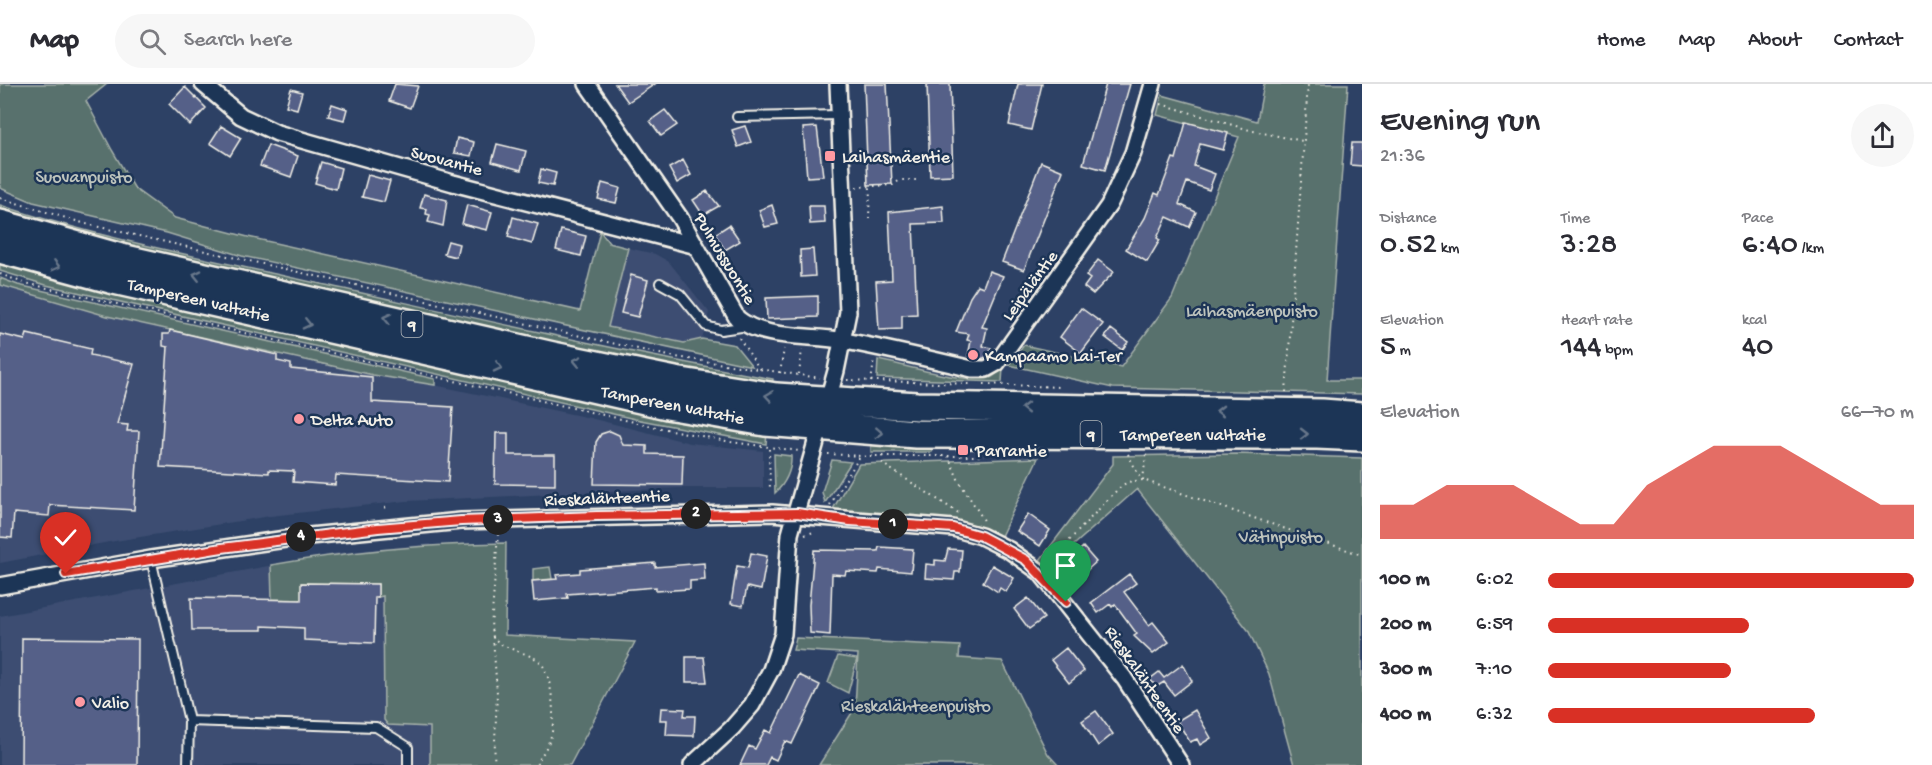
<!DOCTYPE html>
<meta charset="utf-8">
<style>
:root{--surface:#fff;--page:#f7f7f7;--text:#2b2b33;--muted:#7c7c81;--line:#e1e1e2;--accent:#d93025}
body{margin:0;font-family:"Gochi Hand",sans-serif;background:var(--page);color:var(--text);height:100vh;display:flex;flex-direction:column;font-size:22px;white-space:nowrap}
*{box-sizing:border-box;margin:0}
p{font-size:20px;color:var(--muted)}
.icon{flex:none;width:33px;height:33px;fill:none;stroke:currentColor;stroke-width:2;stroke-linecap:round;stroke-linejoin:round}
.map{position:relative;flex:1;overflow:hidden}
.side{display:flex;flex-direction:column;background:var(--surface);width:570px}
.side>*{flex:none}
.pin{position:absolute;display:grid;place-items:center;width:51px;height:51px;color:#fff;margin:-62px -26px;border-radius:50% 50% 50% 0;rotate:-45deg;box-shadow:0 0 6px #0007}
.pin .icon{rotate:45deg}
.km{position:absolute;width:30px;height:30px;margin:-15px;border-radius:50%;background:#222;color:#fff;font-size:16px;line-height:30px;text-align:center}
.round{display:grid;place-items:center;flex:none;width:63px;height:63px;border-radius:32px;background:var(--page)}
.overview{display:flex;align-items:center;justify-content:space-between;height:102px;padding:0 18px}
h1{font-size:33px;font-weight:600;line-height:45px}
.metrics{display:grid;grid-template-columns:repeat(3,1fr);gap:9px;height:102px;padding:6px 18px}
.metrics div{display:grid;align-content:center}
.metrics b{font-size:30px;font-weight:600}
.metrics small{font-size:16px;font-weight:400}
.metrics p{font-size:16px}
.chart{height:168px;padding:12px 18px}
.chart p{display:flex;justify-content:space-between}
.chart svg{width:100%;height:108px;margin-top:6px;fill:var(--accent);opacity:.7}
ul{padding:0 18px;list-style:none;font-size:20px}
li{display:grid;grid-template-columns:96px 72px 1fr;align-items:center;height:45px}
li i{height:15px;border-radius:8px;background:var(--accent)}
header{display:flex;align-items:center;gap:36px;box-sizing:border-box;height:84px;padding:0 30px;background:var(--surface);border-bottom:2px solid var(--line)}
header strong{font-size:28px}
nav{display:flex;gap:33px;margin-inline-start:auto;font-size:21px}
.search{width:420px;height:54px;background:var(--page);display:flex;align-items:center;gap:15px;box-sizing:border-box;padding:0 21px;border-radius:33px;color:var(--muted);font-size:22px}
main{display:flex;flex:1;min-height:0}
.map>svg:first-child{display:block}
.built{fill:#3d4e72}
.green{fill:#59716d;stroke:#a6b1aa;stroke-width:1.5}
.building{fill:#556188;stroke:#f4f1e8;stroke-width:1.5}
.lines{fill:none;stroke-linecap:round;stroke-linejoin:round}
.lane-casing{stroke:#f4f1e8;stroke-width:12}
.street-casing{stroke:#f4f1e8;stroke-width:20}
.highway-casing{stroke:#f4f1e8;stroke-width:32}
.path{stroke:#f4f1e8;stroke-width:2;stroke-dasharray:1.5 4.5;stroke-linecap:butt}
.lane{stroke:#1d3557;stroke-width:8}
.street{stroke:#1d3557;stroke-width:15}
.highway{stroke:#1d3557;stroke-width:27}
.oneway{stroke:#68778a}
.route-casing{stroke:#fff;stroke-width:12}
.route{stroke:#d93025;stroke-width:8}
.poi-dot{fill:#ff9aa2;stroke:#1d3557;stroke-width:2}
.labels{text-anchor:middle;stroke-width:5;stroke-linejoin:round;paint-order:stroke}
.shield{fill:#1d3557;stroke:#b4b9bc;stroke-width:1.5}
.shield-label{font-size:16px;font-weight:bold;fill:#f4f1e8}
.poi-label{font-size:18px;fill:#f4f1e8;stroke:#1d3557;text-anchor:start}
.street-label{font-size:18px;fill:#f4f1e8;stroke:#1d3557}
.park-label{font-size:18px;fill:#bec4bd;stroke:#1d3557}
</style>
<header>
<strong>Map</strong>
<div class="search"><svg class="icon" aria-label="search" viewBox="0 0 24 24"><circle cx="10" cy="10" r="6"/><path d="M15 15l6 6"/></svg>Search here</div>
<nav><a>Home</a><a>Map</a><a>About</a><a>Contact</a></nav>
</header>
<main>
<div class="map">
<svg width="1362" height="681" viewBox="0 0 1362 681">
<rect width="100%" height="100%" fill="#2d4165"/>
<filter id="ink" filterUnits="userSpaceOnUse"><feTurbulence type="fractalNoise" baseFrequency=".0167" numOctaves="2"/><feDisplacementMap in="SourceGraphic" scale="12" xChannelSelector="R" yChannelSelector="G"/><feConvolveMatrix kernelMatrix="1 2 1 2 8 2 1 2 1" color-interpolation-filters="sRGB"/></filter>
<g filter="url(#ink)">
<path class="built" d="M628,164L655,170L669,178L709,228L702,255L684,259L608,243Z
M0,201L107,232L590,334L690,359L763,367V404H678L406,417L270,432L109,458L0,479Z
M431,460L456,681H0V532L338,469Z"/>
<path class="green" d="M0,0H107L86,17L112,66L135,105L175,134L248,153L580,227L600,147L609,159L628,164L608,243L684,259L702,255L735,261L752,282L242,172L167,149L33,118L0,104Z
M1264,0H1348L1327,296H1362V310L1113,304L1009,281L1024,261L1121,283L1172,214L1239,53L1157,31L1162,11L1257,37Z
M0,121C105,156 214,176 321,200C471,233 622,268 773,295L772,304L397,229L0,131Z
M0,176L767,349L766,360L635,335L46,201L0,187Z
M0,194L18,201L435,295V301L373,291L107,232L0,201Z
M878,276C901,280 974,302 992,293C996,291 1000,287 1003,284L1002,298L877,294Z
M871,358L932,365V368H871Z
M774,370L791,372C792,386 785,400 775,409Z
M1237,370L1362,374V681H1294L1269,590L1248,546L1137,405L1048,484L1040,476L1113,380V372Z
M1038,374L1001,452C949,430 889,436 833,425L859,380Z
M832,376L851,378L825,419L822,408Z
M506,459L505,551L635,558L570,681H430V643L388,641L384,636L383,512L378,513V500L302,499L304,516L272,515L271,481C350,467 427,460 506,459Z
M550,483L552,495L533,497V485Z
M796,554L960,562L959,574L1002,577L1048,670L1058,681H819L855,624L858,570L793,566Z
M838,572L857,575L848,609L828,599Z"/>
<path class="building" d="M395,0L418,2L410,24L389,17Z
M615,0H655L628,18Z
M864,0H887L892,100L868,101Z
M927,0H950L953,91L930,92Z
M1018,0H1042L1031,46L1009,41Z
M1106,0H1130L1105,86L1083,80Z
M185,3L206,24L190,41L169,20Z
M291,5L302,8L297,25L286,22Z
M332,20L347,25L344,36L328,32Z
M665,26L677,41L661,52L650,37Z
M1186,38L1228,49L1223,66L1200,60L1194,82L1215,90L1209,106L1187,98L1179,120L1196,128L1189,143L1167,133L1157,154L1160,156L1147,178L1126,165L1145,134L1155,109L1159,111L1173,74L1176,75Z
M221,42L241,54L230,72L210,59Z
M745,42L751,58L738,63L732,46Z
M817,43L823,92L807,93L803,44Z
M457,54L474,58L471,72L454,69Z
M1352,59H1362V82L1350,81Z
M497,60L526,67L521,86L492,78Z
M268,61L298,72L291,93L260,82Z
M683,76L691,91L677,99L669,84Z
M321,78L341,84L336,105L315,99Z
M1041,78L1063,87L1024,186L1002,178Z
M541,85L556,89L553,102L538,99Z
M368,91L390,97L384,118L362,113Z
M602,99L620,104L616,119L598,115Z
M707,107L719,122L703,131L693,116Z
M424,110L447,116L443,142L428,138L430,131L426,130L427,125L420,124Z
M467,121L492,128L487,146L462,140Z
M772,121L778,140L765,143L759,126Z
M809,122H824L825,139L810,140Z
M943,122L944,139L913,140L917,230L902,231V245L879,246L876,197L892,196L889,128Z
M513,133L538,140L532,160L508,153Z
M729,141L740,157L725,166L715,150Z
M561,146L586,152L581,172L556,166Z
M448,157L459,160L456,173L444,170Z
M813,165L815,192L801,193L800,166Z
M1098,176L1114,188L1093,210L1084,203L1090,195L1086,192Z
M989,187L1003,192L982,243L987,244L983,262L991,264L989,272L981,275L968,272L971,257L967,256L969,250L956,248L970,213L978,201L983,203Z
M631,191L648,196L638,233L621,229Z
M818,212V233L767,235L766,214Z
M1081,224L1103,240L1081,269L1060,253Z
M1111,245L1128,258L1122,266L1105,253Z
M170,246L277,271V277L291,280V285L372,293V318L453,323L448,398L336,391L335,401L293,398L294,387L269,386V389L160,383L168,263L163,262V250H169Z
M0,250L25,256L27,250L91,265L90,271L134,280L117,340L128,341L127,347H139L134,426L50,421L49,432L14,429L12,454L0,453Z
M610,347L619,351L623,361L647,362V370L683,371L682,401L594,400L596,358L601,350Z
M496,349H508V371H555V401L495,400Z
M1028,430L1050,446L1040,462L1017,447Z
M879,463L913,465L911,488L879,485L878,489L846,487L845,491L832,490L830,551L810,549L809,521L814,466L878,467Z
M1083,463L1096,478L1074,498L1061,483Z
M948,465L962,466L960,488H955L954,496L925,494L926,480L935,481V476L945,477Z
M751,469L767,472L761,506L747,503L743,522L731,520L737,482L748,484Z
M655,479V483L704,479L705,496L690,497V505L656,507V503L607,507L567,510L568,514L534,517L532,497L557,495L556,491L580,489V485Z
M992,481L1014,494L1006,508L1000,504L998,508L983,498Z
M1129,490L1136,499L1124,508L1149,541L1153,538L1169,558L1153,570L1134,552L1137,550L1115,520L1112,523L1110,520L1098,529L1091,519Z
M301,499L378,500V513H375L374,559L304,556V544L262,542V546H192L191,514L301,516Z
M1028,514L1044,534L1029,545L1014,525Z
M22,554L138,555L137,681H21Z
M1066,564L1084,587L1069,599L1051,576Z
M686,573H704L707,598H686Z
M1183,580L1192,597L1174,611L1164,598L1156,603L1150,595L1159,588L1164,594Z
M799,591L820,601L792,660L785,657L776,676L770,673L766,681H740L749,662L755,665L765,646L771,649Z
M661,624L685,625L684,632H695L694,652L666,651L667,636H660Z
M1195,626L1211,654L1200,661L1197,655L1190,658L1177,637Z
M1096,627L1113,650L1098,662L1082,637Z"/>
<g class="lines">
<g class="lane-casing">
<path id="lane" d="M737,33L839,31
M660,199L680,210L706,242L721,246L748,242
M151,475L189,637L188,681
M189,637L376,643L408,663V681"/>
</g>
<g class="street-casing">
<path id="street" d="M203,0L241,32L277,49L453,99L693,161
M587,0L680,134L737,234C764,257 812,250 845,257C888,265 930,275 972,285H986L997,279L1109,121L1133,69L1153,0
M0,502L151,475L299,453L461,437L772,429L953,444L981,452L1009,466L1040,488L1124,594L1181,681
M692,681L732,644L752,621L771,586L783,550L790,450L836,287L848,228L838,0"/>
</g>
<g class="highway-casing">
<path id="highway" d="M0,140L121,174L553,272L675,297L776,313L917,322L1322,329L1362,332
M0,165L114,196L667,321L765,338L916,350L1317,351L1362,353"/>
</g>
<path class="path" d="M1161,20L1253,47L1303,57
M856,103L893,101L900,96H920
M0,114L86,140L669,272L820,294
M869,135L870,102
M0,190L21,198L656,343L731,358L799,367
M739,254L761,287
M780,289L784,265
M799,290L802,266
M847,296L970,300
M871,298L874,277
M984,300L1060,303
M1286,308L1308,0
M769,365L770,407
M828,370L860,372H984
M1128,370L1141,396
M882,372L883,380L889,384L960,430
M948,372L959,397L985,438
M1143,396L1146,370
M830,421L860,372
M385,423L386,427
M498,450L491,544L493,553C504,566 525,567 539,577C552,587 556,636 551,652C548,662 541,672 536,681
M805,451L816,447
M1049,478L1117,406L1127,398L1143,396L1362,471
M493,553L497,609L494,681"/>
<use href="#lane" class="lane"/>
<use href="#street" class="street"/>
<use href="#highway" class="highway"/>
</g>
<defs><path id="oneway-chevron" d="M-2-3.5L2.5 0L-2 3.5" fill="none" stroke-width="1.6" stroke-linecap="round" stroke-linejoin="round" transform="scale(1.5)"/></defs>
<g class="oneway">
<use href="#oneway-chevron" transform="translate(56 182) rotate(14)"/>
<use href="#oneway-chevron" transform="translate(197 191) rotate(-167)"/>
<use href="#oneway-chevron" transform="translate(387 234) rotate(-167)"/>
<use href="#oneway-chevron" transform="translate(307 240) rotate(13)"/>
<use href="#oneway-chevron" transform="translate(577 277) rotate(-168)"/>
<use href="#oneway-chevron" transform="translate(498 283) rotate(13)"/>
<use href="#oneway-chevron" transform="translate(769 312) rotate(-172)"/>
<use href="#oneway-chevron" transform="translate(1025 324) rotate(-179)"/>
<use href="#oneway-chevron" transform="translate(1220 327) rotate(-179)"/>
<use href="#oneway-chevron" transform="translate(879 349) rotate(3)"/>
<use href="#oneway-chevron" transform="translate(1304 350)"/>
</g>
</g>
<g class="lines" filter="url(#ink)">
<g class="route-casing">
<path id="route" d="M66,490L222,464L378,444L461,437L597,432L797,429L850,437L953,444L981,452L1026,476L1066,518"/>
</g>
<use href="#route" class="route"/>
</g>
<g class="poi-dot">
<rect x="824" y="66" width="12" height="12" rx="3"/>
<circle cx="973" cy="271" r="6"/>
<circle cx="299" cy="335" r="6"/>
<rect x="957" y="360" width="12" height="12" rx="3"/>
<circle cx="80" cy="618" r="6"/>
</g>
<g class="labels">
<g class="shield">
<rect x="401.5" y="227" width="21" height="26" rx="4.5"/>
<rect x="1080.5" y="337" width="21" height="26" rx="4.5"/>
</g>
<g class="shield-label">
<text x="412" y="246">9</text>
<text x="1091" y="356">9</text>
</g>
<g class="poi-label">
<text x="842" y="78">Laihasmäentie</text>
<text x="985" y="277">Kampaamo Lai-Ter</text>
<text x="311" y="341">Delta Auto</text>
<text x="975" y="372">Parrantie</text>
<text x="92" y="624">Valio</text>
</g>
<g class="street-label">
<text transform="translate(447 76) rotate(15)" y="6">Suovantie</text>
<text transform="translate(726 174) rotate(59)" y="6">Pulmussuontie</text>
<text transform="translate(1029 201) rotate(-54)" y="6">Leipäläntie</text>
<text transform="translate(199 215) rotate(13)" y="6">Tampereen valtatie</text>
<text transform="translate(673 320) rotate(11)" y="6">Tampereen valtatie</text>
<text x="1193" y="356">Tampereen valtatie</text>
<text transform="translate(607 413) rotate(-2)" y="6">Rieskalähteentie</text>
<text transform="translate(1146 595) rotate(55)" y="6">Rieskalähteentie</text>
</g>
<g class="park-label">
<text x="84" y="98">Suovanpuisto</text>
<text x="1252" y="232">Laihasmäenpuisto</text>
<text x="1281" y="458">Vätinpuisto</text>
<text x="916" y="627">Rieskalähteenpuisto</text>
</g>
</g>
</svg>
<div class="pin" style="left:1066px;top:518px;background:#1e9e55"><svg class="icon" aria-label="arrive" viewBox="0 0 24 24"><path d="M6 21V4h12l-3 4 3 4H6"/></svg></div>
<div class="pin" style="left:66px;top:490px;background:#d93025"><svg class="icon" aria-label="check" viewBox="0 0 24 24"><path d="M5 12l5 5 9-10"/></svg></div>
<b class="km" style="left:893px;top:440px">1</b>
<b class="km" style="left:696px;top:430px">2</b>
<b class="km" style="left:498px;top:436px">3</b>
<b class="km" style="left:301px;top:453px">4</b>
</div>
<section class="side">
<div class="overview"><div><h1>Evening run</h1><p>21:36</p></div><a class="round"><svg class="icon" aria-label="share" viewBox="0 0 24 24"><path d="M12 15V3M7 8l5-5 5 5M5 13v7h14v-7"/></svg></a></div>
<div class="metrics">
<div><p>Distance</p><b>0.52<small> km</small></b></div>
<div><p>Time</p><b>3:28</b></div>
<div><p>Pace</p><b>6:40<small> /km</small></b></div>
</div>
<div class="metrics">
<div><p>Elevation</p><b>5<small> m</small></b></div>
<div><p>Heart rate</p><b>144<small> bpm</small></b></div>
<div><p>kcal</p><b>40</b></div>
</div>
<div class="chart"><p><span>Elevation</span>66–70 m</p>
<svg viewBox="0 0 160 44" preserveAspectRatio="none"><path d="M0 44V30L10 30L20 22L30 22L40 22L50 30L60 38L70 38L80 22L90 14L100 6L110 6L120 6L130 14L140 22L150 30L160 30V44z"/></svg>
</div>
<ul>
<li><b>100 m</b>6:02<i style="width:100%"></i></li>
<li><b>200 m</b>6:59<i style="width:55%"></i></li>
<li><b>300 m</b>7:10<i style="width:50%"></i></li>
<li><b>400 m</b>6:32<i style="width:73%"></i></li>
</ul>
</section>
</main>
